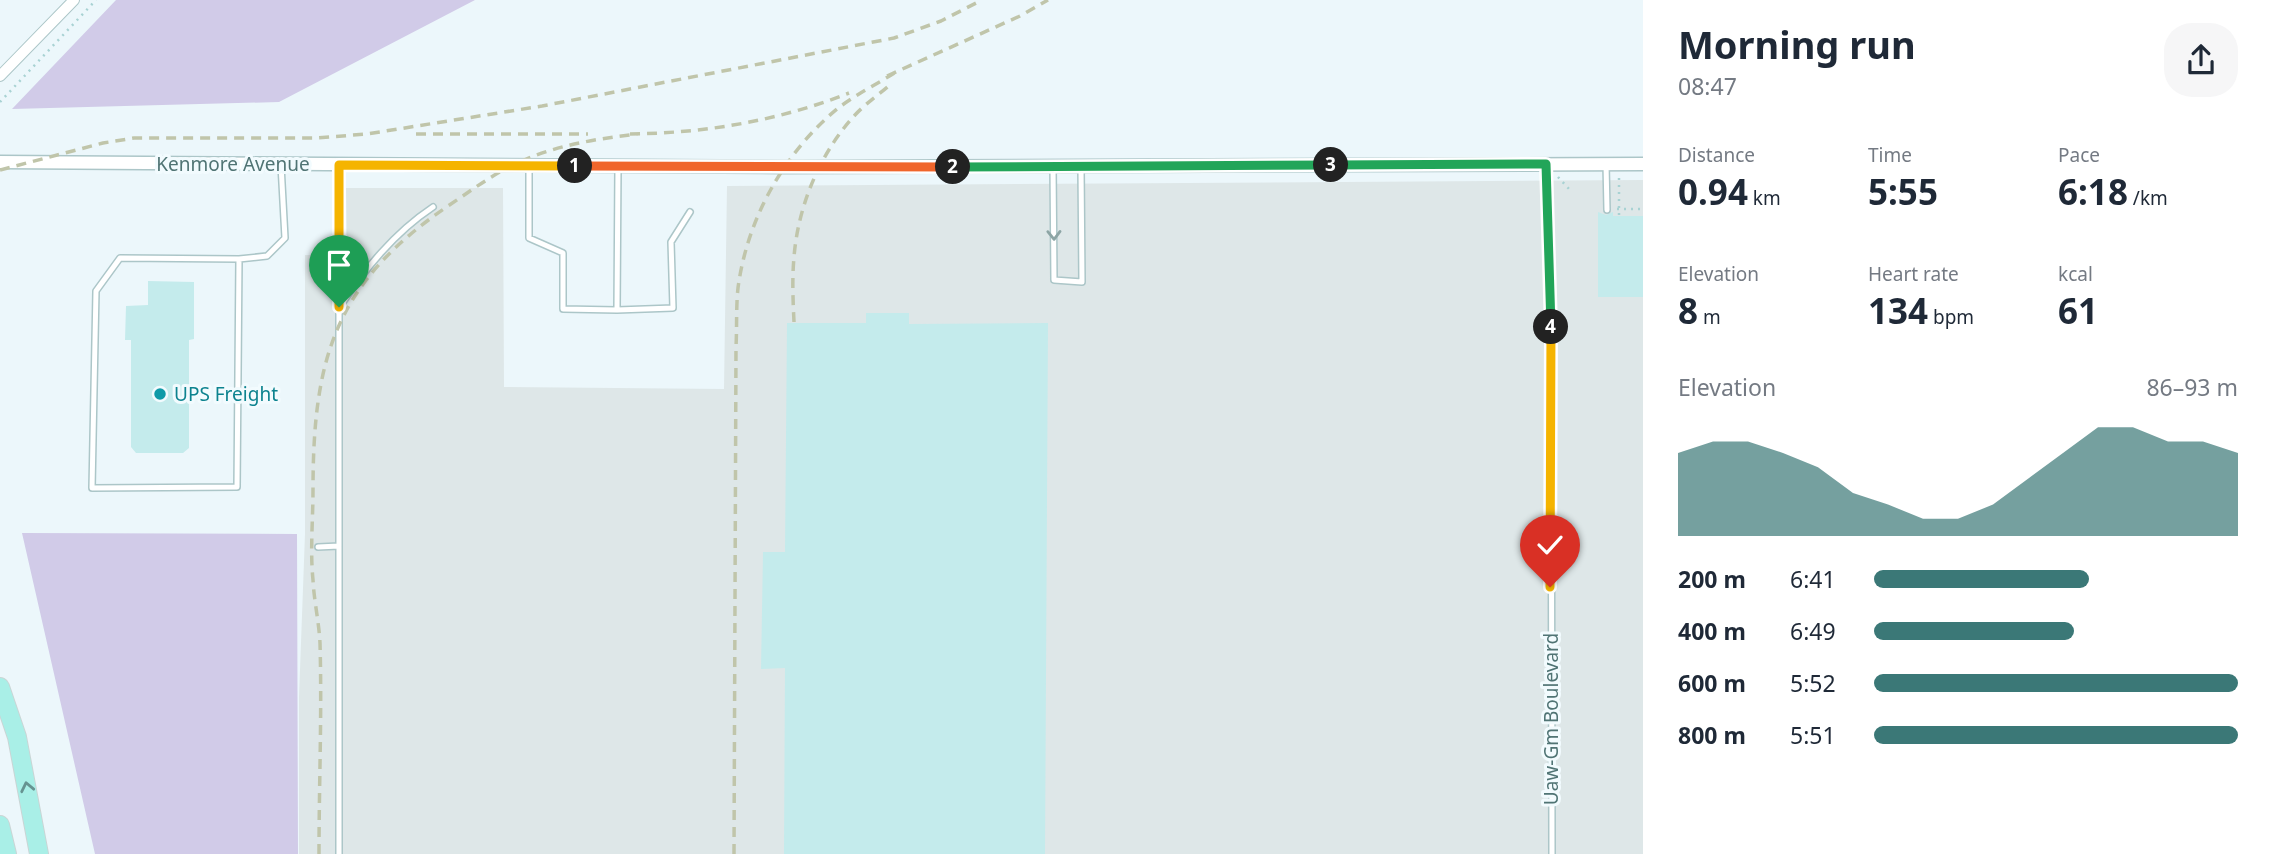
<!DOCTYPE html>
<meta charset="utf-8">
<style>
:root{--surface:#fff;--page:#f6f6f7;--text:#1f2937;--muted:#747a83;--accent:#3b7877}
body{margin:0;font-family:"Noto Sans",sans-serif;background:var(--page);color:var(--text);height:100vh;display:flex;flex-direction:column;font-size:26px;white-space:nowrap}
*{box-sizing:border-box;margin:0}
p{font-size:23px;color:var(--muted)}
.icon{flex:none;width:38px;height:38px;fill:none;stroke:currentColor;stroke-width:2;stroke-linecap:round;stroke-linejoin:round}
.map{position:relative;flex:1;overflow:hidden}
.details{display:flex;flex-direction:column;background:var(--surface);width:630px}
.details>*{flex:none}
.pin{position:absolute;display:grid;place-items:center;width:60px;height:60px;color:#fff;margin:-72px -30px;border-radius:50% 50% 50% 0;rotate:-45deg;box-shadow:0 0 7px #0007}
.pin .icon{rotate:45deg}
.km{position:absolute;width:35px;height:35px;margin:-18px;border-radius:50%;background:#222;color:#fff;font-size:19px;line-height:35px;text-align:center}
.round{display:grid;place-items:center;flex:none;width:74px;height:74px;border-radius:28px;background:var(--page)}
.headline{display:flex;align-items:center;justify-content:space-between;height:119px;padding:0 35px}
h1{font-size:38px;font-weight:700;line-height:52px}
.metrics{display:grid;grid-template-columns:repeat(3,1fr);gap:10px;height:119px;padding:7px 35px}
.metrics div{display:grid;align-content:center}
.metrics b{font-size:35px;font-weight:700}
.metrics small{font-size:19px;font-weight:400}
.metrics p{font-size:19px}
.chart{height:196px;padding:14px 35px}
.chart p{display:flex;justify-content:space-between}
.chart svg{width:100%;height:126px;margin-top:7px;fill:var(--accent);opacity:.7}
ul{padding:0 35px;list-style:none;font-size:23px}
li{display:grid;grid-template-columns:112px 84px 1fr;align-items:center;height:52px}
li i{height:18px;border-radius:9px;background:var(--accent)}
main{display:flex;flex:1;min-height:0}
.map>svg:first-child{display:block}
.industrial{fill:#dee7e8}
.green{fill:#d1cbe8}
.building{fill:#c4ebec}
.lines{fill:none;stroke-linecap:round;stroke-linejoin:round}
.service-casing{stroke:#acc6c8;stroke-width:8}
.minor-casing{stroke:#acc6c8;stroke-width:12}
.tertiary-casing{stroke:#acc6c8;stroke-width:15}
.motorway-casing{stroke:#cad5d5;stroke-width:20}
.path{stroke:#a8d2d3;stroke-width:2.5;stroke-dasharray:2 5;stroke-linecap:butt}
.service{stroke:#fff;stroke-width:5}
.minor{stroke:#fff;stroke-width:10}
.tertiary{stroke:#fff;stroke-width:12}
.motorway{stroke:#a9efe7;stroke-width:18}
.rail{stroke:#c0c5aa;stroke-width:3.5;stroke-dasharray:10 7;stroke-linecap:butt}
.oneway{stroke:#8da5a5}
.oneway2{stroke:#669391}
.split-1-casing{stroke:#fff;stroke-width:14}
.split-2-casing{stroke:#fff;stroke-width:14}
.split-3-casing{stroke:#fff;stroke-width:14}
.split-4-casing{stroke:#fff;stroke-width:14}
.split-5-casing{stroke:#fff;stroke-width:14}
.split-1{stroke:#f5b400;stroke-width:9}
.split-2{stroke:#f0652b;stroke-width:9}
.split-3{stroke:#22a559;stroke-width:9}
.split-4{stroke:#22a559;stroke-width:9}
.split-5{stroke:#f5b400;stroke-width:9}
.culture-dot{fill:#0f9aa8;stroke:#f2fbfe;stroke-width:2.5}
.labels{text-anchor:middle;stroke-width:6;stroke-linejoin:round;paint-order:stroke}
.street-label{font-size:19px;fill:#507474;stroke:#f2fbfe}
.culture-label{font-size:19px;fill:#0d838f;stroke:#f2fbfe;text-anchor:start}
</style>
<main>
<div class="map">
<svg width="1643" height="854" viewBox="0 0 1643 854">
<rect width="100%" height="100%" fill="#ecf7fb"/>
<path class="industrial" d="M1643,180V854H299V697L305,534V255H347L346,188H503L504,387L724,389L727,186Z"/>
<path class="green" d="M116,0H475L279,102L12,109Z
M22,533L297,534L298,854H95Z"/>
<path class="building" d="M1598,212L1606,215L1613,212V216H1643V297H1598Z
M148,281L194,282V339L189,340V448L183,453H136L131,447V340H125L126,306L148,305Z
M866,313H909V324L1048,323L1045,854H784L785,668L761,669L763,552H785L787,323H866Z"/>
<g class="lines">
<g class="service-casing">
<path id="service" d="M1546,164L1551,277L1552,854
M1606,164L1607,210
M529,166V238L563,253V309L617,310L618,167
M1053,166L1054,280L1082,282L1081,167
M239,259L237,487L92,488L96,291L120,258L239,259L267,256L285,238L281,165
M339,308C365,269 394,233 433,207
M617,310L673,308L671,242L690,212
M318,547L339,546
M339,854V165"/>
</g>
<g class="minor-casing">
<path id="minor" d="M0,76L74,0"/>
</g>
<g class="tertiary-casing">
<path id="tertiary" d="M0,162L784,167L1643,164"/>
</g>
<g class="motorway-casing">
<path id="motorway" d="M0,687L17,737L39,854
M0,825L7,854"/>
</g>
<path class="path" d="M0,102L96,0
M1558,177L1570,190
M1617,209H1643
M1619,215V178"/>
<use href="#service" class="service"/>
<use href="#minor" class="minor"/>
<use href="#tertiary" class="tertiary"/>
<use href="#motorway" class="motorway"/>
<path class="rail" d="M887,76L1020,16L1048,0
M416,134H588
M630,134C706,133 778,121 849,93
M0,170L103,143L134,138H316L367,134L542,106L894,38L941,21L982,0
M794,322C793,301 792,279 794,257C798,206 820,153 855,115C866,103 880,94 892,83
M319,854C319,784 322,713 320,643C319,622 314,601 313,580C310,550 313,520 313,490C313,358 335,283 448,206C469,192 489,177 511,166C551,146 594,139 638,134
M734,854L736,347C737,327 736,307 738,288C747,219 784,153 837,109C855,95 877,84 896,72"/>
</g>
<defs><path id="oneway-chevron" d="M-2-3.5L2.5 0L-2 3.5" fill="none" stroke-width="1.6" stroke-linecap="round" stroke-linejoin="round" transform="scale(1.75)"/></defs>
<use class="oneway" href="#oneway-chevron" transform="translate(1054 235) rotate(89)"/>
<use class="oneway2" href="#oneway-chevron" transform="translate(27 787) rotate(-102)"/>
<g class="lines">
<g class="split-1-casing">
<path id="split-1" d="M339,307V165L575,166"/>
</g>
<g class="split-2-casing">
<path id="split-2" d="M575,166L953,167"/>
</g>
<g class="split-3-casing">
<path id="split-3" d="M953,167L1331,165"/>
</g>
<g class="split-4-casing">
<path id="split-4" d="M1331,165L1546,164L1551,327"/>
</g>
<g class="split-5-casing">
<path id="split-5" d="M1550,587L1551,327"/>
</g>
<use href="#split-1" class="split-1"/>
<use href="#split-2" class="split-2"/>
<use href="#split-3" class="split-3"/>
<use href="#split-4" class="split-4"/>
<use href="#split-5" class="split-5"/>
</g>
<circle class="culture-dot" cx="160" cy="394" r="7"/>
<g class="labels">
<g class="street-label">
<text x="233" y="171">Kenmore Avenue</text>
<text transform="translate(1551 719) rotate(-90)" y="7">Uaw-Gm Boulevard</text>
</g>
<g class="culture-label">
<text x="174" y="401">UPS Freight</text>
</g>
</g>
</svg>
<div class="pin" style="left:339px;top:307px;background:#1e9e55"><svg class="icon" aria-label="arrive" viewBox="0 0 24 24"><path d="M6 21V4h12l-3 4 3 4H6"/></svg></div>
<div class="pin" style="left:1550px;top:587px;background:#d93025"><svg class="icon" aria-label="check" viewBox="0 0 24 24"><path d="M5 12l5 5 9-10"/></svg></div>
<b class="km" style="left:575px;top:166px">1</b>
<b class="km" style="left:953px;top:167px">2</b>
<b class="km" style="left:1331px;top:165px">3</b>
<b class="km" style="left:1551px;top:327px">4</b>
</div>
<section class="details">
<div class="headline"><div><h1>Morning run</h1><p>08:47</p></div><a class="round"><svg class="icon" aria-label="share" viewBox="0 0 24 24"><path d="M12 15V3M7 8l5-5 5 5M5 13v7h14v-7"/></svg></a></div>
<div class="metrics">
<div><p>Distance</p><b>0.94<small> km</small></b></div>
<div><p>Time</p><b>5:55</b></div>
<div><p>Pace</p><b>6:18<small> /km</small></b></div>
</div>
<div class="metrics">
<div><p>Elevation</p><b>8<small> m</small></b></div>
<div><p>Heart rate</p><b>134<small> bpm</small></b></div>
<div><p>kcal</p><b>61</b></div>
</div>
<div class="chart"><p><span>Elevation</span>86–93 m</p>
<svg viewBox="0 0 160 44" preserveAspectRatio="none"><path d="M0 44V15L10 11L20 11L30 15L40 20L50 29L60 33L70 38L80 38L90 33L100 24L110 15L120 6L130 6L140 11L150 11L160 15V44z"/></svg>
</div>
<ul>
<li><b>200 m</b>6:41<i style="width:59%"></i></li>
<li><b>400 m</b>6:49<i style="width:55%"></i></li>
<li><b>600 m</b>5:52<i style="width:100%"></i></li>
<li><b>800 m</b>5:51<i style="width:100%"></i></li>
</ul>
</section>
</main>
